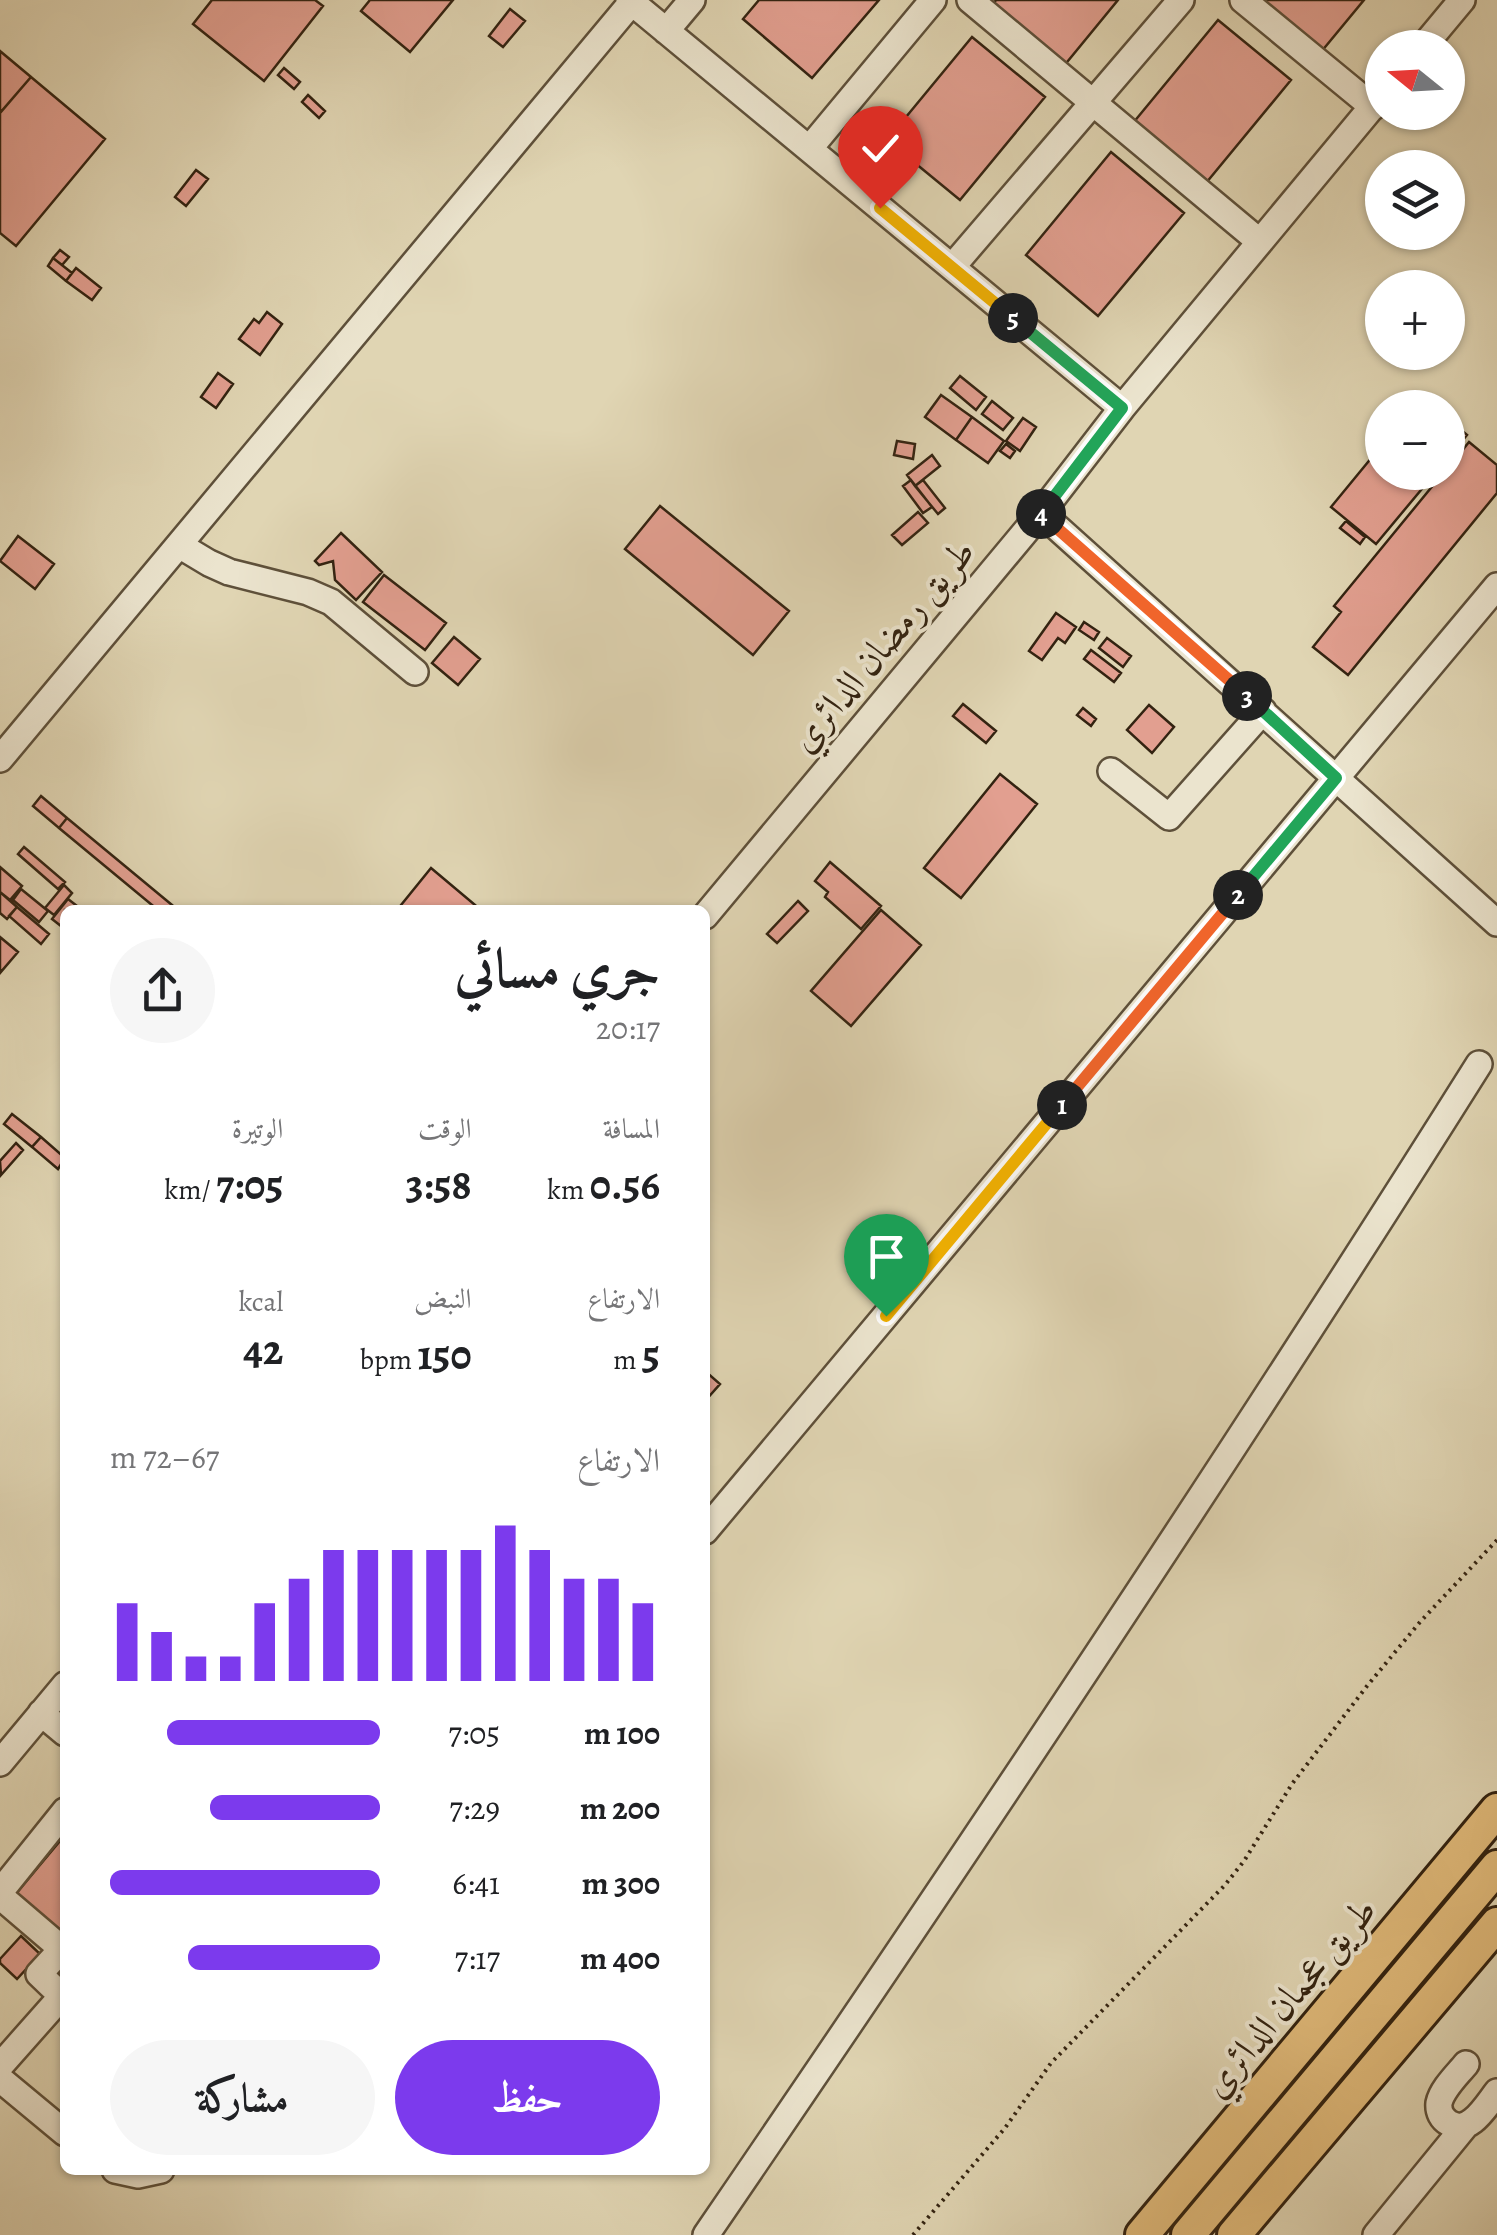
<!DOCTYPE html>
<html lang="ar">
<meta charset="utf-8">
<style>
:root{--surface:#fff;--page:#f6f6f6;--text:#202124;--muted:#757577;--accent:#7c3aed}
body{margin:0;font-family:Alegreya,Amiri,serif;background:var(--page);color:var(--text);direction:rtl;height:100vh;display:flex;flex-direction:column;font-size:38px;white-space:nowrap}
*{box-sizing:border-box;margin:0}
p{font-size:32px;color:var(--muted)}
.icon{flex:none;width:55px;height:55px;fill:none;stroke:currentColor;stroke-width:2;stroke-linecap:round;stroke-linejoin:round}
.map{position:relative;flex:1;overflow:hidden;direction:ltr}
.panel{position:absolute;left:60px;top:905px;width:650px;height:1270px;display:flex;flex-direction:column;background:var(--surface);border-radius:15px;box-shadow:0 2px 8px #0004;direction:rtl}
.panel>*{flex:none}
.needle{width:65px;rotate:288deg}
.buttons{position:absolute;left:1365px;top:30px;display:grid;gap:20px}
.buttons a{display:grid;place-items:center;width:100px;height:100px;border-radius:50%;background:var(--surface);box-shadow:0 2px 8px #0004;font-size:50px}
.pin{position:absolute;display:grid;place-items:center;width:85px;height:85px;color:#fff;margin:-102px -42px;border-radius:50% 50% 50% 0;rotate:-45deg;box-shadow:0 0 10px #0007}
.pin .icon{rotate:45deg}
.km{position:absolute;width:50px;height:50px;margin:-25px;border-radius:50%;background:#222;color:#fff;font-size:28px;line-height:50px;text-align:center}
.round{display:grid;place-items:center;flex:none;width:105px;height:105px;border-radius:52px;background:var(--page)}
.overview{display:flex;align-items:center;justify-content:space-between;height:170px;padding:0 50px}
h1{font-size:55px;font-weight:700;line-height:75px}
.figures{display:grid;grid-template-columns:repeat(3,1fr);gap:15px;height:170px;padding:10px 50px}
.figures div{display:grid;align-content:center}
.figures b{font-size:42px;font-weight:700}
.figures small{font-size:28px;font-weight:400}
.figures p{font-size:28px}
.chart{height:280px;padding:20px 50px}
.chart p{display:flex;justify-content:space-between}
.chart svg{width:100%;height:180px;margin-top:10px;stroke:var(--accent);stroke-width:6}
.action{display:flex;gap:20px;margin-top:auto;padding:20px 50px}
.action a{flex:1;height:115px;border-radius:60px;background:var(--accent);color:#fff;font-size:40px;font-weight:700;line-height:115px;text-align:center}
.action a+a{background:var(--page);color:var(--text)}
ul{padding:0 50px;list-style:none;font-size:32px}
li{display:grid;grid-template-columns:160px 120px 1fr;align-items:center;height:75px}
li i{height:25px;border-radius:12px;background:var(--accent)}
.map>svg:first-child{display:block}
.building{fill:#e29f90;stroke:#332311;stroke-width:2.5}
.lines{fill:none;stroke-linecap:round;stroke-linejoin:round}
.minor-casing{stroke:#5e503a;stroke-width:30}
.major-casing{stroke:#332311;stroke-width:38}
.path{stroke:#332311;stroke-width:4;stroke-dasharray:2.5 5;stroke-linecap:butt}
.minor{stroke:#ebe4ce;stroke-width:25}
.major{stroke:#e0ba7a;stroke-width:32}
.split-1-casing{stroke:#fff;stroke-width:20}
.split-2-casing{stroke:#fff;stroke-width:20}
.split-3-casing{stroke:#fff;stroke-width:20}
.split-4-casing{stroke:#fff;stroke-width:20}
.split-5-casing{stroke:#fff;stroke-width:20}
.split-6-casing{stroke:#fff;stroke-width:20}
.split-1{stroke:#f5b400;stroke-width:12}
.split-2{stroke:#f0652b;stroke-width:12}
.split-3{stroke:#22a559;stroke-width:12}
.split-4{stroke:#f0652b;stroke-width:12}
.split-5{stroke:#22a559;stroke-width:12}
.split-6{stroke:#f5b400;stroke-width:12}
.labels{text-anchor:middle;stroke-width:8;stroke-linejoin:round;paint-order:stroke}
.street-label{font-size:38px;fill:#332311;stroke:#ebe4ce}
</style>
<div class="map">
<svg width="1497" height="2235" viewBox="0 0 1497 2235">
<rect width="100%" height="100%" fill="#e0d5b3"/>
<filter id="stains"><feTurbulence type="fractalNoise" baseFrequency=".002" numOctaves="4"/><feColorMatrix values="0 0 0 0 .2 0 0 0 0 .09 0 0 0 0 .02 0 0 0 .5 -.17"/></filter>
<radialGradient id="worn" r=".72"><stop offset=".6" stop-color="#630" stop-opacity="0"/><stop offset="1" stop-color="#630" stop-opacity=".3"/></radialGradient>
<path class="building" d="M212,0H315L323,6L264,81L193,24Z
M370,0H453L410,52L361,11Z
M759,0H879L812,78L743,19Z
M996,0H1118L1063,67L991,7Z
M1259,0H1364L1321,52Z
M510,9L525,21L503,47L489,36Z
M1218,20L1291,80L1206,183L1133,123Z
M972,37L1045,97L960,200L887,140Z
M0,51L31,77L0,113Z
M284,68L300,82L294,89L278,75Z
M31,77L105,139L16,246L0,233V113Z
M308,95L325,111L319,118L302,102Z
M1111,152L1184,213L1098,316L1026,255Z
M196,170L208,179L186,206L175,197Z
M60,250L69,257L62,265L53,258Z
M53,258L72,273L66,281L48,266Z
M76,268L101,288L92,300L66,281Z
M267,312L282,324L260,355L239,339L254,319L259,323Z
M218,373L233,384L216,408L201,397Z
M960,376L986,397L976,410L950,388Z
M941,395L972,417L956,440L925,417Z
M1422,398L1434,408H1414Z
M992,401L1013,418L1003,430L982,414Z
M972,417L1004,441L988,463L956,440Z
M1023,418L1036,427L1020,451L1006,441Z
M1448,419L1467,435L1448,458Z
M897,441L915,444L913,459L894,455Z
M1469,442L1497,465V493L1348,675L1313,647L1341,612L1334,606L1444,472H1448V468Z
M1006,444L1015,451L1010,458L1000,451Z
M1382,445V472H1436L1376,544L1331,507Z
M932,455L940,466L915,486L907,475Z
M911,480L932,507L923,513L903,486Z
M923,480L945,508L938,514L915,486Z
M660,506L789,611L753,655L625,549Z
M918,512L928,523L902,545L892,535Z
M1346,521L1365,537L1360,544L1340,528Z
M341,533L382,572L356,600L335,580L333,561L319,565L315,561Z
M18,536L54,564L35,589L0,561Z
M384,575L446,623L425,650L363,602Z
M1056,613L1076,627L1065,643L1058,638L1042,660L1029,651Z
M1084,622L1099,632L1094,640L1079,630Z
M454,637L480,659L458,685L432,663Z
M1107,638L1131,656L1123,667L1099,648Z
M1091,650L1121,673L1114,682L1084,659Z
M963,704L996,731L986,743L953,716Z
M1149,705L1174,727L1152,753L1127,730Z
M1083,708L1096,719L1091,726L1077,715Z
M1000,774L1037,804L961,898L924,868Z
M41,796L67,818L59,828L33,806Z
M67,818L172,905L168,910H158L59,828Z
M24,847L65,882L58,889L18,854Z
M830,862L881,906L861,929L825,897L828,892L815,881Z
M0,867L22,886L10,900L0,892Z
M431,868L481,910H397Z
M64,885L72,893L54,915L45,908Z
M21,889L48,911L39,922L13,900Z
M0,892L17,907L7,919L0,913Z
M68,899L77,906L74,910H65V922L61,926L52,919Z
M798,901L808,911L777,943L767,934Z
M17,907L49,934L41,944L9,916Z
M881,910L921,945L851,1026L811,991Z
M0,937L18,952L0,973Z
M12,1114L41,1137L32,1147L4,1124Z
M41,1137L65,1158L58,1169L32,1147Z
M16,1143L23,1150L1,1175L0,1161Z
M705,1371L720,1384L705,1401Z
M65,1835V1939L14,1896Z
M21,1936L40,1954L17,1979L0,1963V1959Z"/>
<g class="lines">
<g class="minor-casing">
<path id="minor" d="M629,0L1122,408
M970,0L1260,242
M1243,0L1373,107
M666,31L692,0
M1422,48L1462,0
M809,149L933,0
M952,267L1181,0
M1041,513L1497,923
M179,545L209,563L229,572L308,592L331,602L415,672
M0,759L632,2
M1111,771L1169,817L1263,711
M705,916L1041,513L1122,408L1382,95
M705,1531L1497,586
M41,1713L65,1733
M0,1763L65,1685
M0,1892L65,1811
M0,1896L62,1949L39,1974L65,1999
M1466,2064C1457,2075 1442,2089 1439,2103C1438,2112 1442,2119 1449,2123C1469,2136 1486,2106 1497,2092
M0,2066L62,1996
M0,2079L65,2133
M115,2170L138,2175L161,2170
M706,2235C970,1849 1230,1460 1479,1064
M1376,2235L1465,2126"/>
</g>
<g class="major-casing">
<path id="major" d="M1142,2235L1497,1810
M1188,2235L1497,1867
M1234,2235L1497,1924"/>
</g>
<path class="path" d="M913,2235L1005,2128L1051,2063L1225,1885L1244,1861L1292,1784L1367,1686L1420,1622L1497,1540"/>
<use href="#minor" class="minor"/>
<use href="#major" class="major"/>
</g>
<g class="lines">
<g class="split-1-casing">
<path id="split-1" d="M886,1316L1062,1105"/>
</g>
<g class="split-2-casing">
<path id="split-2" d="M1062,1105L1238,895"/>
</g>
<g class="split-3-casing">
<path id="split-3" d="M1238,895L1336,778L1247,696"/>
</g>
<g class="split-4-casing">
<path id="split-4" d="M1041,514L1247,696"/>
</g>
<g class="split-5-casing">
<path id="split-5" d="M1013,318L1122,408L1041,514"/>
</g>
<g class="split-6-casing">
<path id="split-6" d="M880,208L1013,318"/>
</g>
<use href="#split-1" class="split-1"/>
<use href="#split-2" class="split-2"/>
<use href="#split-3" class="split-3"/>
<use href="#split-4" class="split-4"/>
<use href="#split-5" class="split-5"/>
<use href="#split-6" class="split-6"/>
</g>
<g class="labels">
<g class="street-label">
<text transform="translate(882 645) rotate(-50)" y="13">طريق رمضان الدائري</text>
<text transform="translate(1289 1997) rotate(-50)" y="13">طريق عجمان الدائري</text>
</g>
</g>
<rect width="100%" height="100%" filter="url(#stains)"/>
<rect width="100%" height="100%" fill="url(#worn)"/>
</svg>
<div class="buttons">
<a><svg class="needle" viewBox="-14 -14 28 28"><path d="M0-13l5 13h-10z" fill="#e53935"/><path d="M0 13l5-13h-10z" fill="#757577"/></svg></a>
<a><svg class="icon" aria-label="layers" viewBox="0 0 24 24"><path d="M12 4l9 5-9 5-9-5zM3 14l9 5 9-5"/></svg></a>
<a>+</a>
<a>−</a>
</div>
<div class="pin" style="left:886px;top:1316px;background:#1e9e55"><svg class="icon" aria-label="arrive" viewBox="0 0 24 24"><path d="M6 21V4h12l-3 4 3 4H6"/></svg></div>
<div class="pin" style="left:880px;top:208px;background:#d93025"><svg class="icon" aria-label="check" viewBox="0 0 24 24"><path d="M5 12l5 5 9-10"/></svg></div>
<b class="km" style="left:1062px;top:1105px">1</b>
<b class="km" style="left:1238px;top:895px">2</b>
<b class="km" style="left:1247px;top:696px">3</b>
<b class="km" style="left:1041px;top:514px">4</b>
<b class="km" style="left:1013px;top:318px">5</b>
<section class="panel">
<div class="overview"><div><h1>جري مسائي</h1><p>20:17</p></div><a class="round"><svg class="icon" aria-label="share" viewBox="0 0 24 24"><path d="M12 15V3M7 8l5-5 5 5M5 13v7h14v-7"/></svg></a></div>
<div class="figures">
<div><p>المسافة</p><b>0.56<small> km</small></b></div>
<div><p>الوقت</p><b>3:58</b></div>
<div><p>الوتيرة</p><b>7:05<small> /km</small></b></div>
</div>
<div class="figures">
<div><p>الارتفاع</p><b>5<small> m</small></b></div>
<div><p>النبض</p><b>150<small> bpm</small></b></div>
<div><p>kcal</p><b>42</b></div>
</div>
<div class="chart"><p><span>الارتفاع</span>67–72 m</p>
<svg viewBox="0 0 160 44" preserveAspectRatio="none"><path d="M5 44V25M15 44V32M25 44V38M35 44V38M45 44V25M55 44V19M65 44V12M75 44V12M85 44V12M95 44V12M105 44V12M115 44V6M125 44V12M135 44V19M145 44V19M155 44V25"/></svg>
</div>
<ul>
<li><b>100 m</b>7:05<i style="width:79%"></i></li>
<li><b>200 m</b>7:29<i style="width:63%"></i></li>
<li><b>300 m</b>6:41<i style="width:100%"></i></li>
<li><b>400 m</b>7:17<i style="width:71%"></i></li>
</ul>
<div class="action"><a>حفظ</a><a>مشاركة</a></div>
</section>
</div>
